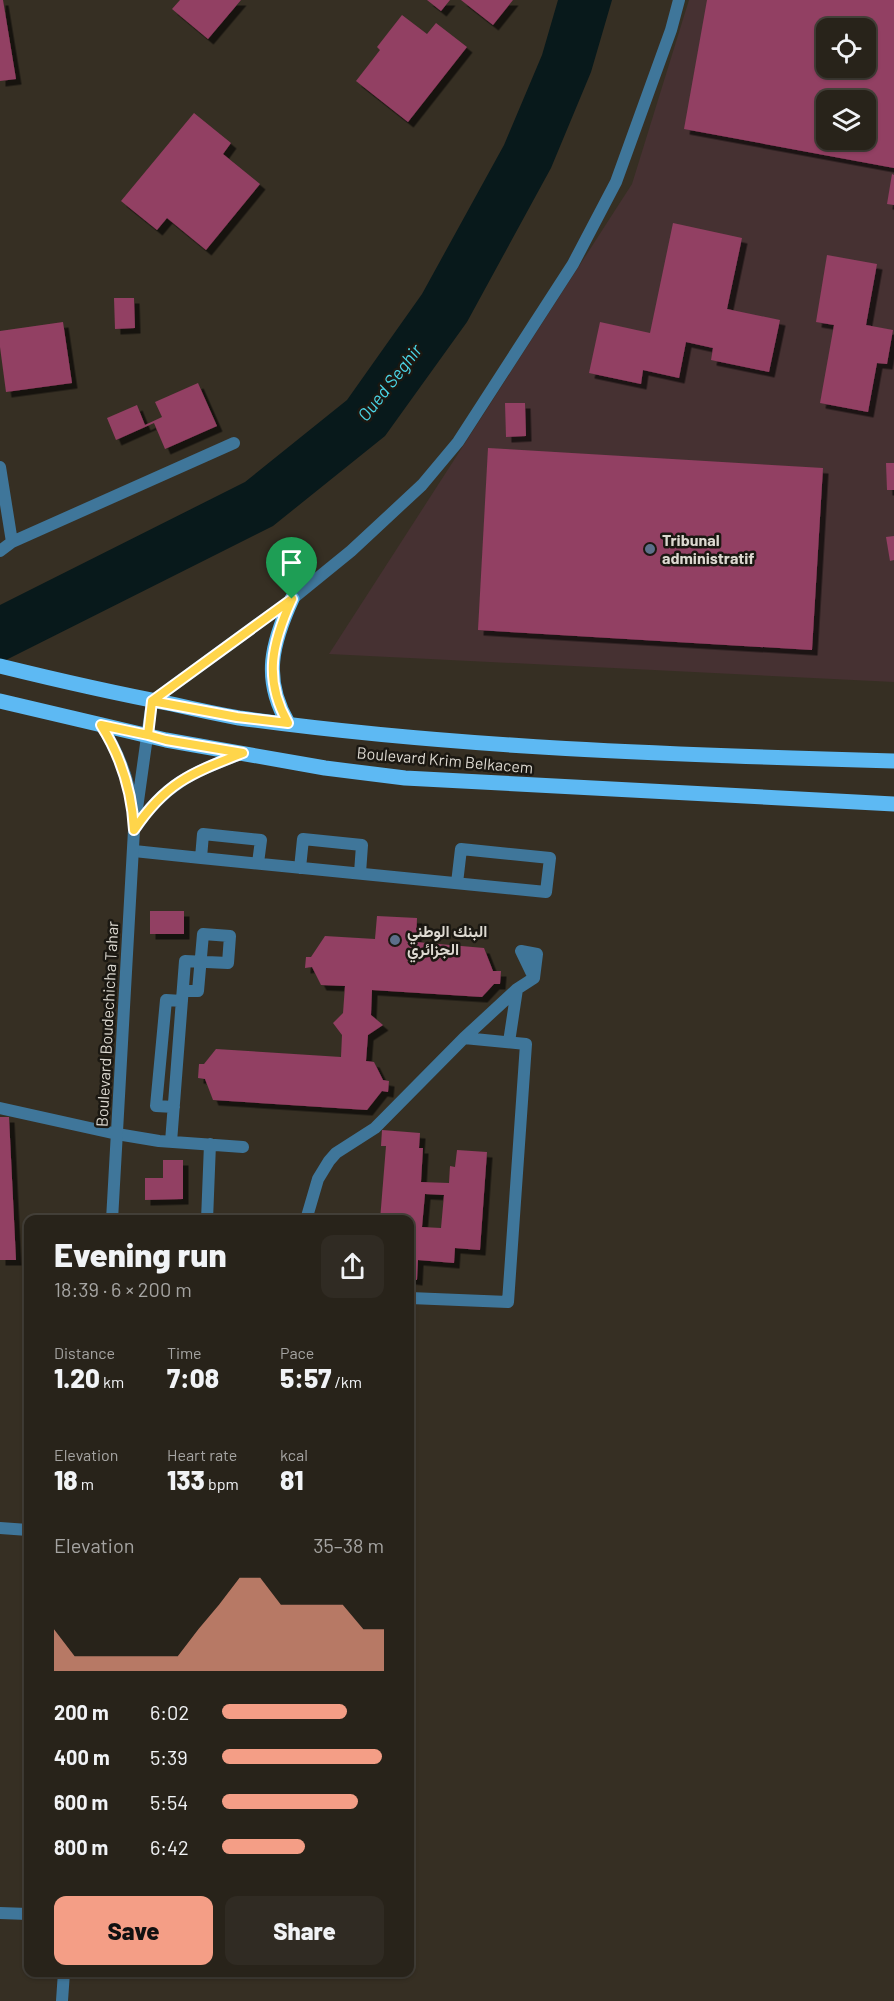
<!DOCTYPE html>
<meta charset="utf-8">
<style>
:root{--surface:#28231a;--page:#302b23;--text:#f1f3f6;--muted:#a5a4a2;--line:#444039;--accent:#f49e86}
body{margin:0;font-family:Barlow,Vazirmatn,sans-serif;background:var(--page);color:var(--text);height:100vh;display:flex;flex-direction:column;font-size:22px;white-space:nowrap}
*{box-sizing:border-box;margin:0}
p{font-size:20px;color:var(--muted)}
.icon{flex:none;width:33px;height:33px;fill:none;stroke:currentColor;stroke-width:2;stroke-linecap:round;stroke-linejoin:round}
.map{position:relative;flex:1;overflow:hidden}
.sheet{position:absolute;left:24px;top:1215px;width:390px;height:762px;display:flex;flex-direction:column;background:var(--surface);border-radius:12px;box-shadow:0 2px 4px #0004,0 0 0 2px var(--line)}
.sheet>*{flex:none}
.fabs{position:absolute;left:816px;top:18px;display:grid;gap:12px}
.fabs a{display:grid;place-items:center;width:60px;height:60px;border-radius:12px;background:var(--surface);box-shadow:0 2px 4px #0004,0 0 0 2px var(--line);font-size:30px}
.pin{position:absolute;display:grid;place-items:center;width:51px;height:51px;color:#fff;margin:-62px -26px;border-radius:50% 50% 50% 0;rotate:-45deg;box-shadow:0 0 6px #0007}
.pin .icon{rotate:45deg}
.round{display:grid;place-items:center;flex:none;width:63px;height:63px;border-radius:12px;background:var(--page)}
.overview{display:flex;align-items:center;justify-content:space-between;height:102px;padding:0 30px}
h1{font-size:33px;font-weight:800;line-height:45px}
.figures{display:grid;grid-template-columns:repeat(3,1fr);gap:9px;height:102px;padding:6px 30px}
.figures div{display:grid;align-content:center}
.figures b{font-size:26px;font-weight:800}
.figures small{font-size:16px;font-weight:400}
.figures p{font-size:16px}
.chart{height:168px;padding:12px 30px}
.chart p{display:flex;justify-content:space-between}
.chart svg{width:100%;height:108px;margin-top:6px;fill:var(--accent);opacity:.7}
.primary-button{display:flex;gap:12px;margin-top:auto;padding:12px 30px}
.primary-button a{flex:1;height:69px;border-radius:12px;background:var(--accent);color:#111;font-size:24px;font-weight:800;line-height:69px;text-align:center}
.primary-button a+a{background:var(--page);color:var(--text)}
ul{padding:0 30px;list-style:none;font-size:20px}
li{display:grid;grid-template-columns:96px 72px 1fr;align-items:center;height:45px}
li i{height:15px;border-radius:8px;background:var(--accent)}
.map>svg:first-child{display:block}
.industrial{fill:#463132;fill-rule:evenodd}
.water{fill:#08191b}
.building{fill:#923f63;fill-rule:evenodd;filter:url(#shadow)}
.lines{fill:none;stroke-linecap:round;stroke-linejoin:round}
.lane{stroke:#3f769a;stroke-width:12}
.street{stroke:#3f769a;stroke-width:12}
.primary{stroke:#5db9f3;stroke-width:15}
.route-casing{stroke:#fff;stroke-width:12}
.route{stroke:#ffd54a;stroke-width:8}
.service-dot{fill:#5c6f8a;stroke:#1b1812;stroke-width:2}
.labels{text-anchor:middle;stroke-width:5;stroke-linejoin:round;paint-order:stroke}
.poi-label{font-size:16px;font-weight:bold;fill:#ddd9d1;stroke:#1b1812;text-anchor:start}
.street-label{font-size:16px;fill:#ddd9d1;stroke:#1b1812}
.water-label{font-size:18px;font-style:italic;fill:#4bd6e7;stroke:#1b1812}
</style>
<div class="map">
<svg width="894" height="2001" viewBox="0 0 894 2001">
<defs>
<filter id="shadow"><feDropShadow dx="5.5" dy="5.5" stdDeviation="0" flood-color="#0009"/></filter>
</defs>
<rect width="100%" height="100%" fill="#362f23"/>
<path class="industrial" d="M689,0H894V682L329,654L632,184ZM826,28H866V68H826ZM826,100H866V140H826Z"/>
<path class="water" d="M558,0H612L591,72L551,168L467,322L385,436L273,526L0,663V605L245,482L347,400L422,294L504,145L542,55Z"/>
<path class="building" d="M0,0H3L16,79L0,81Z
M180,0H241L208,39L172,9Z
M427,0H450L441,11Z
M461,0H513L493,25Z
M707,0H894V168L684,129ZM826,28H866V68H826ZM826,100H866V140H826Z
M402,15L427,34L436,23L467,47L408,122L356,81L380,50L377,47Z
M194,113L231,143L223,154L260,184L206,250L167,218L157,230L121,201Z
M892,174L894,175V205L887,204Z
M673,223L742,238L727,309L780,320L769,372L711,360L713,348L686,342L679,378L643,370L641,384L589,373L600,322L650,333Z
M827,255L877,264L866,325L893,330L887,364L877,363L868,412L820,403L834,325L816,322Z
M114,298H134L135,328L115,329Z
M63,322L72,383L6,392L0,347V331Z
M198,383L217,426L165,449L154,423L116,440L107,418L137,405L145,425L162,417L155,402Z
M505,403H525L526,436L506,437Z
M488,448L823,468L812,650L478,630Z
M886,463H894V490H887Z
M894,536V560L890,561L886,537Z
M150,911H184V934H150Z
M377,916L417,918L416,942L484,948L493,971H501L500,984H494L482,997L372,990L371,1015L383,1025L368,1035L366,1061L374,1062L383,1080L389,1081L388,1092L382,1091L367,1110L213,1100L205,1079L198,1078L199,1064H204L216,1049L341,1057L342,1035L333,1023L343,1013L345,986L321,985L312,967L305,968L306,957H311L325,936L375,939Z
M0,1117H9L16,1260H0Z
M382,1130L420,1133L419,1148H423L421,1182L449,1183L450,1166L455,1167L457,1150L487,1152L480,1250L455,1248L454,1263L418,1260L417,1280L410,1279V1220H380L386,1146H381ZM425,1194L444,1195L441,1228L422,1227Z
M163,1160H183V1199L145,1200V1178H163Z"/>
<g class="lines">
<path class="lane" d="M134,851L201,858C316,869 431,881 546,892L550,858L461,849L457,883
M201,858L203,834L261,840L258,863
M300,868L303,839L362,845L360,873
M464,1038L517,989
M509,1042L517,989L534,978L537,954L521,951L534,978
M174,1107L156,1106L166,1000L182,1001
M117,1134L159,1141L243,1147
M171,1142L185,961L228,963L230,936L203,934L198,991H183
M207,1220L210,1144
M306,1220L318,1179L329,1161L336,1153L375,1128L464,1038L526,1044L508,1302L410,1298"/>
<path class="street" d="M0,467L12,542L0,551
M12,542L234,443
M101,725C118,751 129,778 133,810
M136,827C166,782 195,772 243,753
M0,1108L117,1134
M112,1220L134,830L152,701L292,599L351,551L422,485L458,442L573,264L616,182L671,30L679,0
M0,1528L28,1530
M0,1913L28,1914
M62,2001L64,1972"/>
<path class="primary" d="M0,666C57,680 114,693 172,704C194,709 217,714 239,718C456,748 675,755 894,761
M0,701L166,740L325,768L405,778L894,804
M288,723C262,679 272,643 292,599"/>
</g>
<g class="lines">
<g class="route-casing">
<path id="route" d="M292,599L152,701L148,735L101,725C122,758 132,791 134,830C166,782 192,773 243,753L166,740L148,735L152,701L237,717L288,723C263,679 272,643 292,599"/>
</g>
<use href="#route" class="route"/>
</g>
<g class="service-dot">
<circle cx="650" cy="549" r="6"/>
<circle cx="395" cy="940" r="6"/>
</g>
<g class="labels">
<g class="poi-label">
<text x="662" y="546">Tribunal<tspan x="662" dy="18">administratif</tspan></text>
<text x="407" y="937">البنك الوطني<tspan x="407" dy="18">الجزائري</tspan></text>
</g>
<g class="street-label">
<text transform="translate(445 760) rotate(5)" y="6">Boulevard Krim Belkacem</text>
<text transform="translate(107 1024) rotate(-87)" y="6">Boulevard Boudechicha Tahar</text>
</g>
<g class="water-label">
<text transform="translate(390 383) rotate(-52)" y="6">Oued Seghir</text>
</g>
</g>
</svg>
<div class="fabs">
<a><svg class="icon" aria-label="locate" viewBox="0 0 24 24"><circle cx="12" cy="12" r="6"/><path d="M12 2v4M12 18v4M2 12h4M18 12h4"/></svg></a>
<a><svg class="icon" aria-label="layers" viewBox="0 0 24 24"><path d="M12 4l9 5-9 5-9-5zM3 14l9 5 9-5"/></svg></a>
</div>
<div class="pin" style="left:292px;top:599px;background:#1e9e55"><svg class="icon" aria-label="arrive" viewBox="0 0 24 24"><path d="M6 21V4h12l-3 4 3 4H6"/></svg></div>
<section class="sheet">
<div class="overview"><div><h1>Evening run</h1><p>18:39 · 6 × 200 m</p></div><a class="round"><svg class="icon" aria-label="share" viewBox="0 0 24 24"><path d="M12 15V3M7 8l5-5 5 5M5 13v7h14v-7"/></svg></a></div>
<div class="figures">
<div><p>Distance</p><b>1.20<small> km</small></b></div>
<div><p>Time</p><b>7:08</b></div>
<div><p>Pace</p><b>5:57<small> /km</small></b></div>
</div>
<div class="figures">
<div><p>Elevation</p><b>18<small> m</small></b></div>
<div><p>Heart rate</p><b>133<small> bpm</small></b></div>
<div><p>kcal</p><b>81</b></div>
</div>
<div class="chart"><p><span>Elevation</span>35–38 m</p>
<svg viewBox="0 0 160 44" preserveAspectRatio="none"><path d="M0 44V27L10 38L20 38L30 38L40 38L50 38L60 38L70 27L80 17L90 6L100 6L110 17L120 17L130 17L140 17L150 27L160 27V44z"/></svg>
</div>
<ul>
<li><b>200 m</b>6:02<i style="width:77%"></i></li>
<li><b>400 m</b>5:39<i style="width:99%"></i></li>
<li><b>600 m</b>5:54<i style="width:84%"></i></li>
<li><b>800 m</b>6:42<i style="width:51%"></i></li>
</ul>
<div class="primary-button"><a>Save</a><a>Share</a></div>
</section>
</div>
